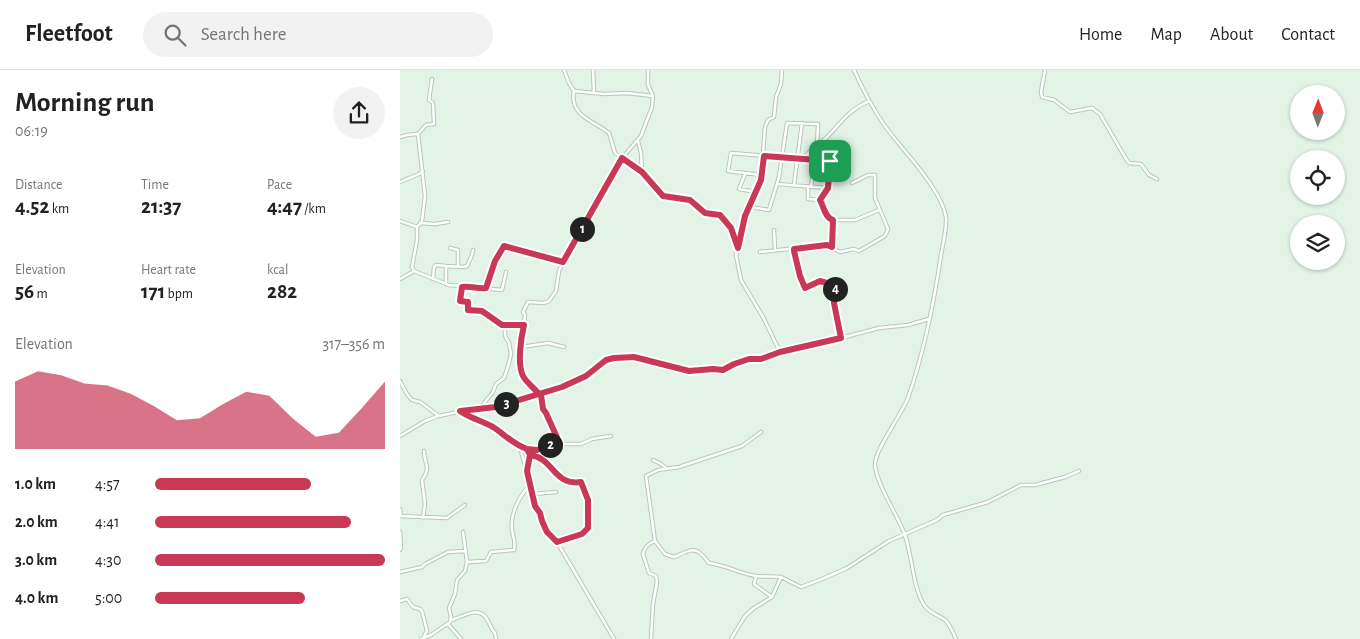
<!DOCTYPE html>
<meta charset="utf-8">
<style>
:root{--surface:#fff;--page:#f2f2f2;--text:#222;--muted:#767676;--line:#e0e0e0;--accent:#c93956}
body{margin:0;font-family:"Alegreya Sans",sans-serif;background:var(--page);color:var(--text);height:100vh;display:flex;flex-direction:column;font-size:19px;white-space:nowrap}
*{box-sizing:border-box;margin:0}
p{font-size:16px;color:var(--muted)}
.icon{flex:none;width:28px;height:28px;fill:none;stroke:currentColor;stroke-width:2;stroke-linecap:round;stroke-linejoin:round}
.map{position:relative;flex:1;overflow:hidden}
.panel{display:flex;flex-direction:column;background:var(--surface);width:400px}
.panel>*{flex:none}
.needle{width:32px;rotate:1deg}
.controls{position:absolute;left:890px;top:15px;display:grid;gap:10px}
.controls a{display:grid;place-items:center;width:55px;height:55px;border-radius:50%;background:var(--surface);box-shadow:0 1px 4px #0004;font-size:25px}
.pin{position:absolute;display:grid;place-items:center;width:42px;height:42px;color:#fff;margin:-21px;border-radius:10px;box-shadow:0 2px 8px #0006}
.km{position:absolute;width:25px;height:25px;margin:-12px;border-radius:50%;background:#222;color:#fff;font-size:14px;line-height:25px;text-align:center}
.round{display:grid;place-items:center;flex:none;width:52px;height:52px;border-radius:26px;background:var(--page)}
.headline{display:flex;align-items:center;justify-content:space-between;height:85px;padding:0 15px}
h1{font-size:28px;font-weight:700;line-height:38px}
.metrics{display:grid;grid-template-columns:repeat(3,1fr);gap:8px;height:85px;padding:5px 15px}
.metrics div{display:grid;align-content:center}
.metrics b{font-size:21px;font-weight:700}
.metrics small{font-size:14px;font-weight:400}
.metrics p{font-size:14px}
.chart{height:140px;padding:10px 15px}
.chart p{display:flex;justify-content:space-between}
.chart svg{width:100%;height:90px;margin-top:5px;fill:var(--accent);opacity:.7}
ul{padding:0 15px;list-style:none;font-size:16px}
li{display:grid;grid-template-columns:80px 60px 1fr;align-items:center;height:38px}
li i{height:12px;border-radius:6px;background:var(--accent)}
header{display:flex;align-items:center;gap:30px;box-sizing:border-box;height:70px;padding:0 25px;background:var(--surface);border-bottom:1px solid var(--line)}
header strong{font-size:24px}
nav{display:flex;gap:28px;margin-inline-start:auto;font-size:18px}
.search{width:350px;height:45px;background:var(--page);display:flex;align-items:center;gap:12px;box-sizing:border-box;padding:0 18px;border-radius:28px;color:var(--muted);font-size:19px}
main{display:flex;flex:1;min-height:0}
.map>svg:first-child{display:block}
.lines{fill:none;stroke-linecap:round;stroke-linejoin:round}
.street-casing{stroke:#b6c7ba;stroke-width:4.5}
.street{stroke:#fff;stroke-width:2.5}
.route-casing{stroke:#fff;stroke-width:10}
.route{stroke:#c93956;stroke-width:6}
</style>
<header>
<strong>Fleetfoot</strong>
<div class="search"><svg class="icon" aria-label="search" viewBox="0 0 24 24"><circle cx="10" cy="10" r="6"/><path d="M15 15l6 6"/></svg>Search here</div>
<nav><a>Home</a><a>Map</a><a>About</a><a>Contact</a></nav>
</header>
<main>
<section class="panel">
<div class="headline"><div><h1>Morning run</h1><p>06:19</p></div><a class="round"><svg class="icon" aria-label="share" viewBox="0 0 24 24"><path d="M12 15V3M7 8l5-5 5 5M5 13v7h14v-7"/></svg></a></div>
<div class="metrics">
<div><p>Distance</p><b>4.52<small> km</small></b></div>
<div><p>Time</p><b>21:37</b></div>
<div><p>Pace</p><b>4:47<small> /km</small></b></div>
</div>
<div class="metrics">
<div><p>Elevation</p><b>56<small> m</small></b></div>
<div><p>Heart rate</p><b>171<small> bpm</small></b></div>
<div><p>kcal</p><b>282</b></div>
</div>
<div class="chart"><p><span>Elevation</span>317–356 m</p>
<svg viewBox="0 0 160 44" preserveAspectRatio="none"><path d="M0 44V11L10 6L20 8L30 12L40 13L50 17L60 23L70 30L80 29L90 22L100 16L110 18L120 29L130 38L140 36L150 24L160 11V44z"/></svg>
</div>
<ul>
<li><b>1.0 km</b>4:57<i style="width:68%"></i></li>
<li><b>2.0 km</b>4:41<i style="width:85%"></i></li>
<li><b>3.0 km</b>4:30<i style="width:100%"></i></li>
<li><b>4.0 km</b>5:00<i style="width:65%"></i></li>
</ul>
</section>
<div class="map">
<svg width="960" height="569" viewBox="0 0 960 569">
<rect width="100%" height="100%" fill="#e3f4e7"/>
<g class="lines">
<g class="street-casing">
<path id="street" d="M164,0L169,13L174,21L204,24L227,23L253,26
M193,0L194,23
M454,0C463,20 473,39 485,56C502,80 541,118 546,147C547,159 543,173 541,185C534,233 524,282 508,328C501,346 474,380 475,396C478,417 497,444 505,465C512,485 513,518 524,535C529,543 537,544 545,550C550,554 553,563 556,569
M645,0L641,22L642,27L654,30L670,42L692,38L700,44L726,89L729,93L741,94L749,105L757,109
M174,21C169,46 194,51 209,63L215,83L242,102L263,126L290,130L305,143L320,145L331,158L338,178
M0,67L7,65L18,64L26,55L34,54L33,33L29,30L32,9
M238,71L241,83L242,102
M417,76C438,60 442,43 469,31
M345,104L339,119L356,122
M361,105L328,101L331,83L430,91L428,118L377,114
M0,112L19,104L23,101
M394,115L402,53
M408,117V129L420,130
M411,117L415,90
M428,118L420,130C424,137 425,148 433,150
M350,137L369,140L379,107L387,53L418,54L417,76L406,85L399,88
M0,151L17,157V170L12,197L14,201
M20,153L35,154L48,152
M17,157L22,151L25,126L18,64
M374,160L375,180
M433,177V150H455L479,140
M50,178L58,180V197
M394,179L399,205L405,218L419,211L434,215V233L441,268
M360,182L427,175L440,182L454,179L459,181L485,166L488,159L475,128V105H468L452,113
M0,209L14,201L49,215L102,220L106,202
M33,209L34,197L36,195L46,196
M46,214V196L64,197L67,196L72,185L73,180
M62,217L60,231L68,232V240L82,241L102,255H123
M86,219L95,191L104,176L163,192
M121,277L148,273L164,277
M380,282L363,247L341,210L336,185L339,176L345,146L361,110L365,57L368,50L374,47L376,27L381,14L382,0
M0,311L7,324L12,330L20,332L39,346L67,340L96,337L130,327L186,306L206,290L214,287H234L278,296L289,301L313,299L323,300L334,293L349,289H361L380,282L411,276L479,258L508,255L529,249
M80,338L93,322L96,314L104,308L109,293L111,284L109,273L105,266V255
M361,362L342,376L279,397L258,400L246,406L255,471L265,484L274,487C282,485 292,475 301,484C304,486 306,490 309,493C326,495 340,504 356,506C365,507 373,506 381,507
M0,366L25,351L38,346
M211,366L192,369L181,374H160L146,343L143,339L141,325L125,310L122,304L121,281L125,245L123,242L128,232L144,233L149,231L156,221L159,201L170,178L184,156L222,88L241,66L252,37L253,26L248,15V0
M120,377L127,379L129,385L127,401
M127,379L137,380L154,374H159
M129,385C154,388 153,416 181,412L188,430V458L182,464L157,472L144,456L140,443L135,436L131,416
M253,390L261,394L266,398
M133,424L156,422
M0,439L1,446
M0,446L47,448L65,435
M23,448L25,434L22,410C32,395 24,396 24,381
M0,462L1,478L0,480
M63,462L67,492
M157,472L214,569
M0,502L22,497L25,494L48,482L65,481
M356,506L354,514L372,527
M0,531L7,529L13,537L20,539L22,541L27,561L24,566
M51,550C63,547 78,535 87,549C90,554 91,559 95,563L96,569
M48,554L61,569
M21,569L31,565L50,552L51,547L49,538L55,524L57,510L65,501L67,492L86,491L91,482L114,480C116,472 113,467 112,460C110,444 119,426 130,415L120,377L93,358L60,341
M251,569L253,534L257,512L256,506L249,503L243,484C244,478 249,473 255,471
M331,569L345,546L354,538L372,527L381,507L401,517L422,509L447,498L489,471L537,450L543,445L588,432L621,415H635L665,407L679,401"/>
</g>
<use href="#street" class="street"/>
</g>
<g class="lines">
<g class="route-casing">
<path id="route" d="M430,91L364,86L361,110L345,146L338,178L331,158L320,145L305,143L290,130L263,126L242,102L222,88L163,192L104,176L95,191L86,218C78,219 71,216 62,217L60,231L68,232V240L82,241L102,255H124C121,268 117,294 123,306C126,312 134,318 139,324L141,325L143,339L146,343L160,374H154L137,380L127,379L130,385L127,401L135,436L140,443L142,451L147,462L157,472L182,464L188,458V430L181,412C153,416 154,388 130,385L127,379C114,375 104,364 93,357C82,351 70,348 60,341L96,337L162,317L186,306L206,290L214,288L234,287L289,301L313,299L323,300L334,294L349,289H361L380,282L441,268L434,233V215L420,211L405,218L400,206L394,181V179L427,175L432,177L433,150C425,148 424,137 420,130L428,118L430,91"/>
</g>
<use href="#route" class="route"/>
</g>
</svg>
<div class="controls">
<a><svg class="needle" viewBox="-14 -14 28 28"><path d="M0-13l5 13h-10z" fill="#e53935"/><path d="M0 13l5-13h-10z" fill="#767676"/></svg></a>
<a><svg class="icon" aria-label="locate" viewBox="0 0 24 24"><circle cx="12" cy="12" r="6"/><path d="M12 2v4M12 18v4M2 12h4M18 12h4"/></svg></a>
<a><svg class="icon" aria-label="layers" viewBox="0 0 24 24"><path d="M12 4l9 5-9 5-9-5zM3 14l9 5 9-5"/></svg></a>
</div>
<div class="pin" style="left:430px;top:91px;background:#1e9e55"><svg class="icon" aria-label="arrive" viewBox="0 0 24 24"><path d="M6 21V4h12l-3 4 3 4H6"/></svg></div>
<b class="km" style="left:182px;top:159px">1</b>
<b class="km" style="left:150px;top:375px">2</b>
<b class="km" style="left:106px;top:334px">3</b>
<b class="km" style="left:435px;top:219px">4</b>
</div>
</main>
